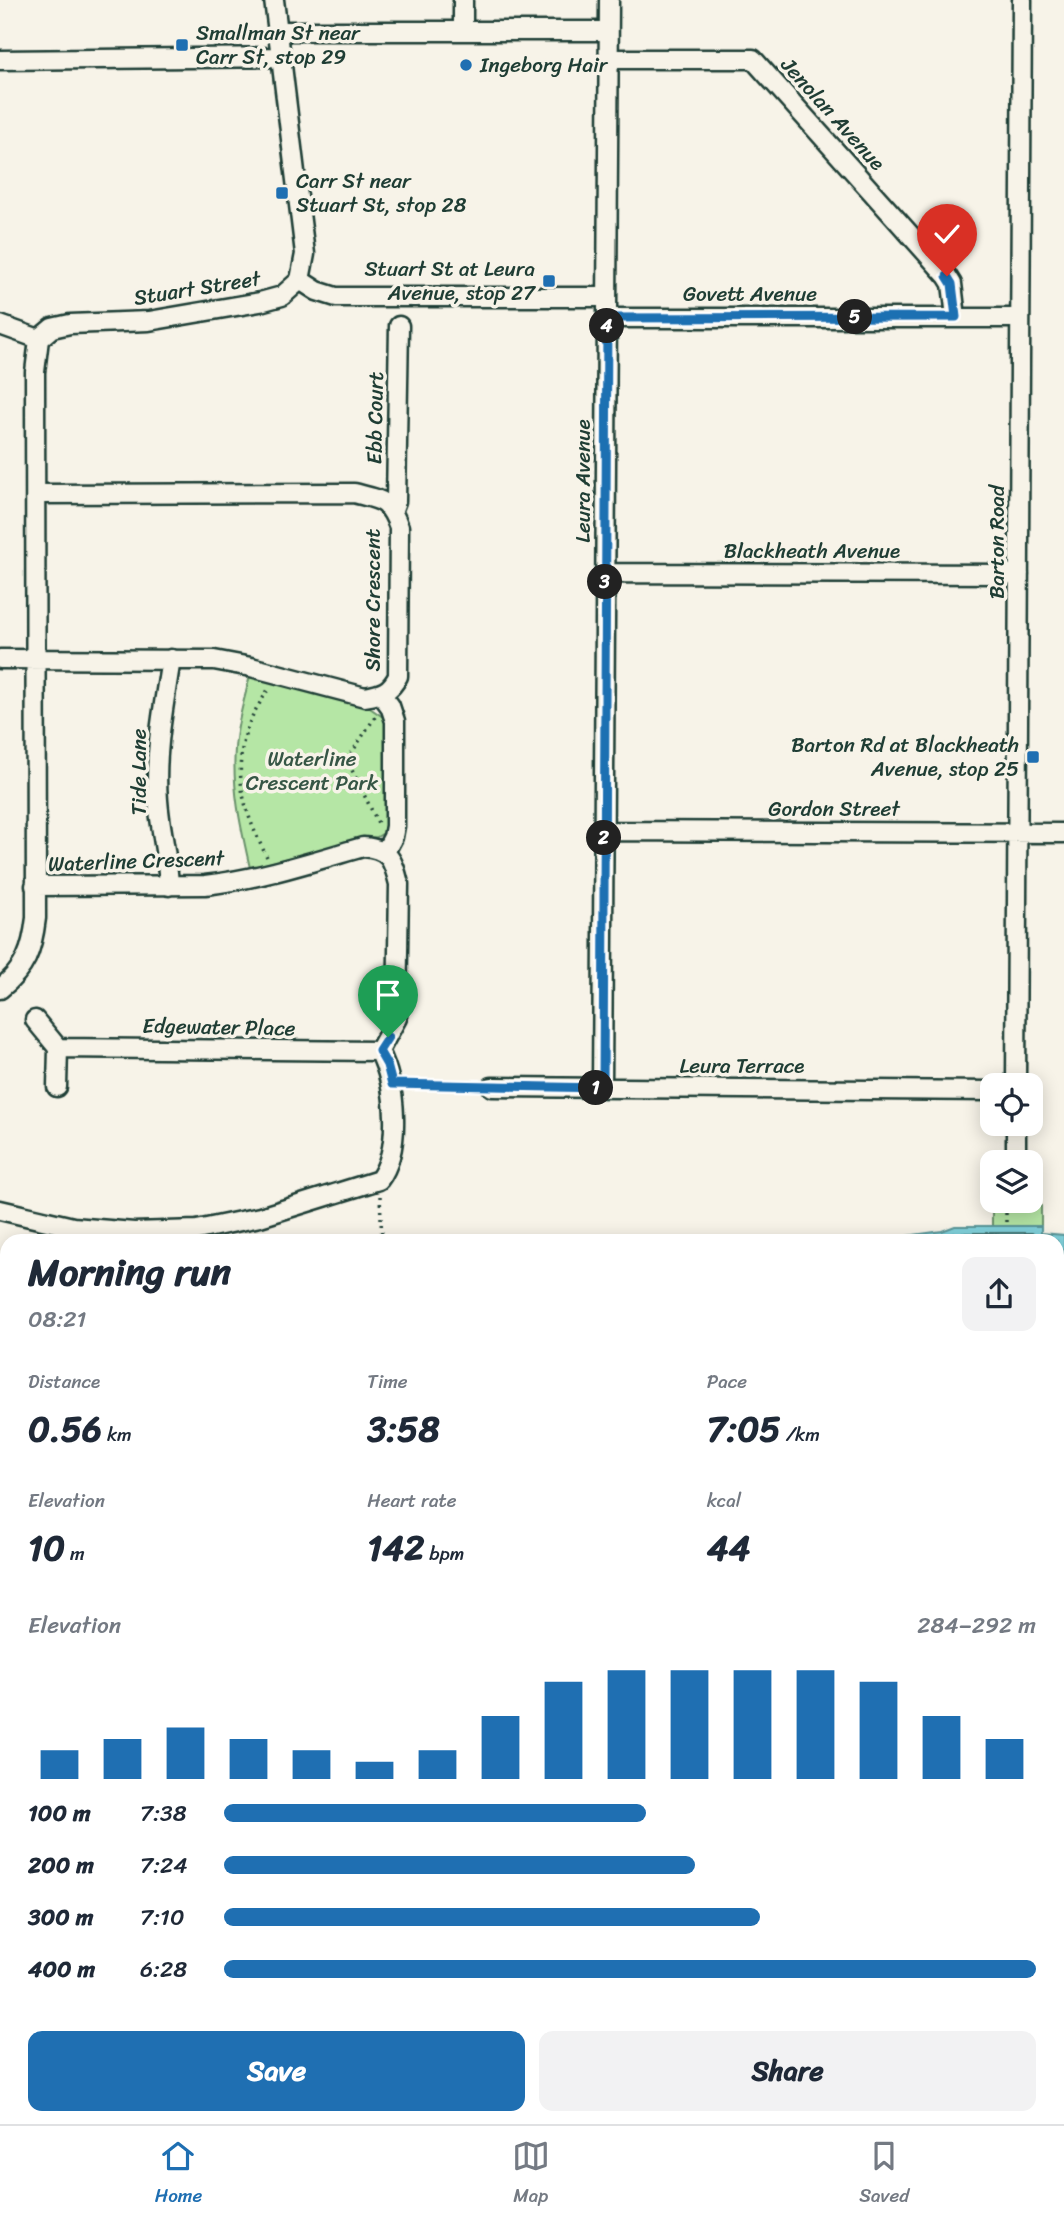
<!DOCTYPE html>
<meta charset="utf-8">
<style>
:root{--surface:#fff;--page:#f2f2f3;--text:#1f2937;--muted:#747a83;--line:#e0e1e3;--accent:#1f6fb2}
body{margin:0;font-family:Sriracha,sans-serif;background:var(--page);color:var(--text);height:100vh;display:flex;flex-direction:column;font-size:26px;white-space:nowrap}
*{box-sizing:border-box;margin:0}
p{font-size:23px;color:var(--muted)}
.icon{flex:none;width:38px;height:38px;fill:none;stroke:currentColor;stroke-width:2;stroke-linecap:round;stroke-linejoin:round}
.map{position:relative;flex:1;overflow:hidden}
.details{position:absolute;left:0px;top:1234px;width:1064px;height:891px;display:flex;flex-direction:column;background:var(--surface);border-radius:21px 21px 0 0;box-shadow:0 4px 18px #0003}
.details>*{flex:none}
.buttons{position:absolute;left:980px;top:1073px;display:grid;gap:14px}
.buttons a{display:grid;place-items:center;width:63px;height:63px;border-radius:14px;background:var(--surface);box-shadow:0 4px 18px #0003;font-size:35px}
.pin{position:absolute;display:grid;place-items:center;width:60px;height:60px;color:#fff;margin:-72px -30px;border-radius:50% 50% 50% 0;rotate:-45deg;box-shadow:0 0 7px #0007}
.pin .icon{rotate:45deg}
.km{position:absolute;width:35px;height:35px;margin:-18px;border-radius:50%;background:#222;color:#fff;font-size:19px;line-height:35px;text-align:center}
.round{display:grid;place-items:center;flex:none;width:74px;height:74px;border-radius:14px;background:var(--page)}
.head{display:flex;align-items:center;justify-content:space-between;height:119px;padding:0 28px}
h1{font-size:38px;font-weight:800;line-height:52px}
.figures{display:grid;grid-template-columns:repeat(3,1fr);gap:10px;height:119px;padding:7px 28px}
.figures div{display:grid;align-content:center}
.figures b{font-size:35px;font-weight:800}
.figures small{font-size:19px;font-weight:400}
.figures p{font-size:19px}
.chart{height:196px;padding:14px 28px}
.chart p{display:flex;justify-content:space-between}
.chart svg{width:100%;height:126px;margin-top:7px;stroke:var(--accent);stroke-width:6}
.action{display:flex;gap:14px;margin-top:auto;padding:14px 28px}
.action a{flex:1;height:80px;border-radius:14px;background:var(--accent);color:#fff;font-size:28px;font-weight:800;line-height:80px;text-align:center}
.action a+a{background:var(--page);color:var(--text)}
ul{padding:0 28px;list-style:none;font-size:23px}
li{display:grid;grid-template-columns:112px 84px 1fr;align-items:center;height:52px}
li i{height:18px;border-radius:9px;background:var(--accent)}
.tab-bar{display:flex;justify-content:space-around;align-items:center;height:98px;border-top:2px solid var(--line);background:var(--surface);font-size:19px;color:var(--muted)}
.tab-bar a{display:grid;justify-items:center;gap:4px}
.tab-bar .selected{color:var(--accent)}
.map>svg:first-child{display:block}
.green{fill:#b5e6a5;stroke:#6a926c;stroke-width:2}
.water{fill:#81d1db;stroke:#5a9698;stroke-width:2}
.lines{fill:none;stroke-linecap:round;stroke-linejoin:round}
.shore{stroke:#467877;stroke-width:2}
.ferry{stroke:#335b55;stroke-width:2;stroke-dasharray:9 7;stroke-linecap:butt}
.minor-casing{stroke:#1f3d34;stroke-width:23}
.path{stroke:#1f3d34;stroke-width:3.5;stroke-dasharray:2 5;stroke-linecap:butt}
.minor{stroke:#f7f3e8;stroke-width:18}
.route-casing{stroke:#fff;stroke-width:14}
.route{stroke:#1f6fb2;stroke-width:9}
.poi-dot{fill:#1f6fb2;stroke:#f7f3e8;stroke-width:2.5}
.labels{text-anchor:middle;stroke-width:7;stroke-linejoin:round;paint-order:stroke}
.poi-label{font-size:21px;fill:#1f3d34;stroke:#f7f3e8;text-anchor:start}
.street-label{font-size:21px;fill:#1f3d34;stroke:#f7f3e8}
.park-label{font-size:21px;fill:#365645;stroke:#f7f3e8}
</style>
<div class="map">
<svg width="1064" height="2124" viewBox="0 0 1064 2124">
<rect width="100%" height="100%" fill="#f7f3e8"/>
<filter id="ink" filterUnits="userSpaceOnUse"><feTurbulence type="fractalNoise" baseFrequency=".0143" numOctaves="2"/><feDisplacementMap in="SourceGraphic" scale="14" xChannelSelector="R" yChannelSelector="G"/><feConvolveMatrix kernelMatrix="1 2 1 2 8 2 1 2 1" color-interpolation-filters="sRGB"/></filter>
<g filter="url(#ink)">
<path class="green" d="M250,675L367,706L390,722V829L377,837L364,838L250,868C241,828 232,790 235,749C236,725 245,699 250,675Z
M992,1192V1200H1031L1041,1206V1226L992,1227Z"/>
<path class="water" d="M955,1226H1041V1233L1064,1235V1930L1057,1931V1241H871L942,1231Z
M7,1404V2118H121L112,2124H0V1406Z"/>
<g class="lines">
<path class="shore" d="M921,1241L957,1233H1032L1038,1239L1046,1241"/>
<path class="ferry" d="M1057,1591L1064,1590
M0,1815L7,1813"/>
<g class="minor-casing">
<path id="minor" d="M463,0V30
M278,31H608
M608,59H753L947,276L952,284L956,317
M0,60L281,57
M300,280L317,291L336,297H607
M607,318H1020
M0,325L39,339L52,328L70,324L149,321L260,302L282,296L300,280L305,254L274,0
M393,509L396,501L399,326
M605,573L1019,574
M0,659L214,660L251,667L365,697C382,694 390,692 398,676L399,527C389,499 381,500 354,493L36,494
M381,694L390,706L395,721V826L393,837L385,852
M604,831L1064,833
M169,886C168,857 160,829 158,800C154,753 164,705 171,659
M0,989C26,968 32,951 36,918L35,372L39,339
M35,1020L58,1048L57,1087
M58,1048L379,1051
M1016,1085L1022,0
M492,1087L992,1091
M602,1088L609,0
M1016,1124V1162
M0,1210L73,1227L134,1232L197,1230L260,1217L379,1180C402,1149 396,1084 379,1051L397,1018L399,884C393,860 390,849 363,847C311,862 259,879 205,885L35,886
M1057,2082L1064,2080
M878,2124L906,2118"/>
</g>
<path class="path" d="M375,717L347,760L378,823
M267,857C244,813 230,770 250,721C255,709 263,699 269,688
M406,1085L476,1086
M380,1196L382,1241
M1006,1222V1211L1016,1206L1019,1200
M1,1368L7,1394
M1057,1924L1064,1923
M167,2124L175,2118"/>
<use href="#minor" class="minor"/>
</g>
</g>
<g class="lines" filter="url(#ink)">
<g class="route-casing">
<path id="route" d="M388,1037L379,1051L387,1065L392,1084L603,1088L607,318L956,317L952,284L947,276"/>
</g>
<use href="#route" class="route"/>
</g>
<g class="poi-dot">
<rect x="175" y="38" width="14" height="14" rx="3.5"/>
<circle cx="466" cy="65" r="7"/>
<rect x="275" y="186" width="14" height="14" rx="3.5"/>
<rect x="542" y="274" width="14" height="14" rx="3.5"/>
<rect x="1026" y="750" width="14" height="14" rx="3.5"/>
</g>
<g class="labels">
<g class="poi-label">
<text x="196" y="40">Smallman St near<tspan x="196" dy="24">Carr St, stop 29</tspan></text>
<text x="480" y="72">Ingeborg Hair</text>
<text x="296" y="188">Carr St near<tspan x="296" dy="24">Stuart St, stop 28</tspan></text>
<text x="535" y="276" text-anchor="end">Stuart St at Leura<tspan x="535" dy="24">Avenue, stop 27</tspan></text>
<text x="1019" y="752" text-anchor="end">Barton Rd at Blackheath<tspan x="1019" dy="24">Avenue, stop 25</tspan></text>
</g>
<g class="street-label">
<text transform="translate(833 114) rotate(48)" y="7">Jenolan Avenue</text>
<text transform="translate(197 288) rotate(-9)" y="7">Stuart Street</text>
<text x="750" y="301">Govett Avenue</text>
<text transform="translate(375 418) rotate(-89)" y="7">Ebb Court</text>
<text transform="translate(583 481) rotate(-90)" y="7">Leura Avenue</text>
<text transform="translate(997 542) rotate(-90)" y="7">Barton Road</text>
<text x="812" y="558">Blackheath Avenue</text>
<text transform="translate(373 600) rotate(-90)" y="7">Shore Crescent</text>
<text transform="translate(139 772) rotate(-90)" y="7">Tide Lane</text>
<text x="834" y="816">Gordon Street</text>
<text transform="translate(136 861) rotate(-2)" y="7">Waterline Crescent</text>
<text transform="translate(219 1027) rotate(1)" y="7">Edgewater Place</text>
<text x="742" y="1073">Leura Terrace</text>
</g>
<g class="park-label">
<text x="312" y="766">Waterline<tspan x="312" dy="24">Crescent Park</tspan></text>
</g>
</g>
</svg>
<div class="buttons">
<a><svg class="icon" aria-label="locate" viewBox="0 0 24 24"><circle cx="12" cy="12" r="6"/><path d="M12 2v4M12 18v4M2 12h4M18 12h4"/></svg></a>
<a><svg class="icon" aria-label="layers" viewBox="0 0 24 24"><path d="M12 4l9 5-9 5-9-5zM3 14l9 5 9-5"/></svg></a>
</div>
<div class="pin" style="left:388px;top:1037px;background:#1e9e55"><svg class="icon" aria-label="arrive" viewBox="0 0 24 24"><path d="M6 21V4h12l-3 4 3 4H6"/></svg></div>
<div class="pin" style="left:947px;top:276px;background:#d93025"><svg class="icon" aria-label="check" viewBox="0 0 24 24"><path d="M5 12l5 5 9-10"/></svg></div>
<b class="km" style="left:596px;top:1088px">1</b>
<b class="km" style="left:604px;top:838px">2</b>
<b class="km" style="left:605px;top:582px">3</b>
<b class="km" style="left:607px;top:326px">4</b>
<b class="km" style="left:855px;top:317px">5</b>
<section class="details">
<div class="head"><div><h1>Morning run</h1><p>08:21</p></div><a class="round"><svg class="icon" aria-label="share" viewBox="0 0 24 24"><path d="M12 15V3M7 8l5-5 5 5M5 13v7h14v-7"/></svg></a></div>
<div class="figures">
<div><p>Distance</p><b>0.56<small> km</small></b></div>
<div><p>Time</p><b>3:58</b></div>
<div><p>Pace</p><b>7:05<small> /km</small></b></div>
</div>
<div class="figures">
<div><p>Elevation</p><b>10<small> m</small></b></div>
<div><p>Heart rate</p><b>142<small> bpm</small></b></div>
<div><p>kcal</p><b>44</b></div>
</div>
<div class="chart"><p><span>Elevation</span>284–292 m</p>
<svg viewBox="0 0 160 44" preserveAspectRatio="none"><path d="M5 44V34M15 44V30M25 44V26M35 44V30M45 44V34M55 44V38M65 44V34M75 44V22M85 44V10M95 44V6M105 44V6M115 44V6M125 44V6M135 44V10M145 44V22M155 44V30"/></svg>
</div>
<ul>
<li><b>100 m</b>7:38<i style="width:52%"></i></li>
<li><b>200 m</b>7:24<i style="width:58%"></i></li>
<li><b>300 m</b>7:10<i style="width:66%"></i></li>
<li><b>400 m</b>6:28<i style="width:100%"></i></li>
</ul>
<div class="action"><a>Save</a><a>Share</a></div>
</section>
</div>
<nav class="tab-bar">
<a class="selected"><svg class="icon" aria-label="home" viewBox="0 0 24 24"><path d="M3 11l9-7 9 7M6 9v11h12V9"/></svg>Home</a>
<a><svg class="icon" aria-label="map" viewBox="0 0 24 24"><path d="M3 6l6-2 6 2 6-2v14l-6 2-6-2-6 2zM9 4v14M15 6v14"/></svg>Map</a>
<a><svg class="icon" aria-label="saved" viewBox="0 0 24 24"><path d="M7 4h10v16l-5-4-5 4z"/></svg>Saved</a>
</nav>
